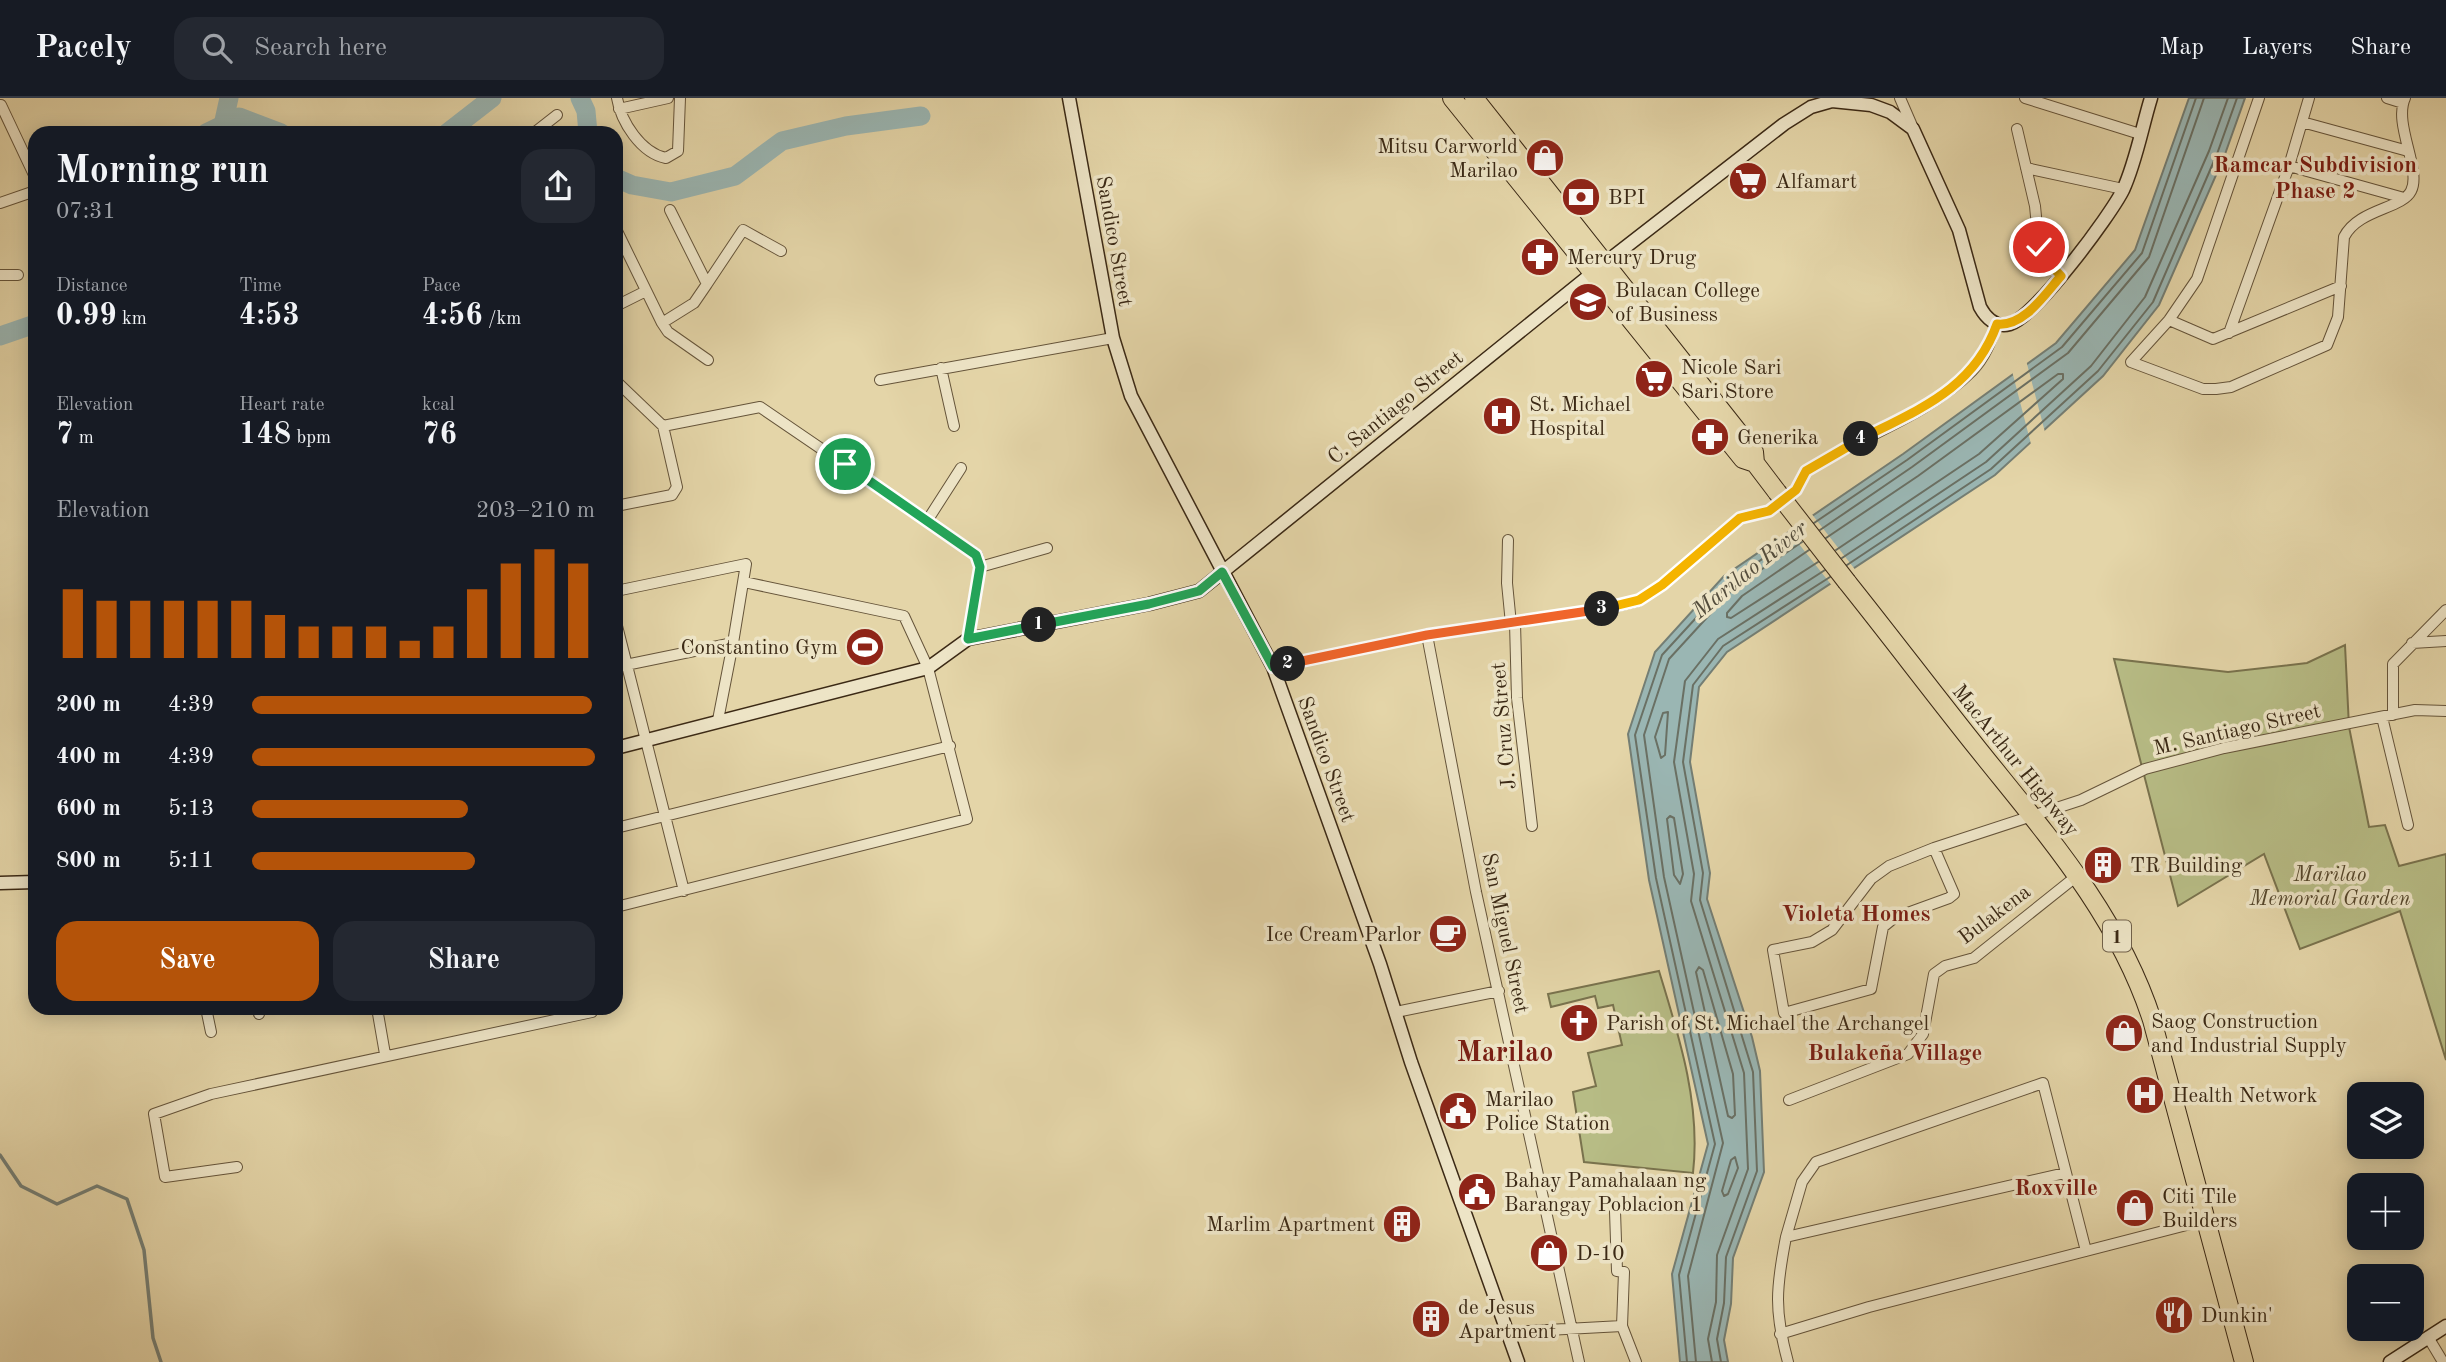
<!DOCTYPE html>
<meta charset="utf-8">
<style>
:root{--surface:#171b24;--page:#242831;--text:#f1f3f6;--muted:#9ea1a6;--line:#363941;--accent:#b45309}
body{margin:0;font-family:"Old Standard TT",serif;background:var(--page);color:var(--text);height:100vh;display:flex;flex-direction:column;font-size:26px;white-space:nowrap}
*{box-sizing:border-box;margin:0}
p{font-size:23px;color:var(--muted)}
.icon{flex:none;width:38px;height:38px;fill:none;stroke:currentColor;stroke-width:2;stroke-linecap:round;stroke-linejoin:round}
.map{position:relative;flex:1;overflow:hidden}
.drawer{position:absolute;left:28px;top:28px;width:595px;height:889px;display:flex;flex-direction:column;background:var(--surface);border-radius:21px;box-shadow:0 4px 18px #0003}
.drawer>*{flex:none}
.controls{position:absolute;left:2347px;top:984px;display:grid;gap:14px}
.controls a{display:grid;place-items:center;width:77px;height:77px;border-radius:14px;background:var(--surface);box-shadow:0 4px 18px #0003;font-size:35px}
.pin{position:absolute;display:grid;place-items:center;width:60px;height:60px;color:#fff;margin:-30px;border:4px solid #fff;border-radius:50%;box-shadow:0 2px 7px #0007}
.km{position:absolute;width:35px;height:35px;margin:-18px;border-radius:50%;background:#222;color:#fff;font-size:19px;line-height:35px;text-align:center}
.round{display:grid;place-items:center;flex:none;width:74px;height:74px;border-radius:21px;background:var(--page)}
.headline{display:flex;align-items:center;justify-content:space-between;height:119px;padding:0 28px}
h1{font-size:38px;font-weight:700;line-height:52px}
.stats{display:grid;grid-template-columns:repeat(3,1fr);gap:10px;height:119px;padding:7px 28px}
.stats div{display:grid;align-content:center}
.stats b{font-size:30px;font-weight:700}
.stats small{font-size:19px;font-weight:400}
.stats p{font-size:19px}
.chart{height:196px;padding:14px 28px}
.chart p{display:flex;justify-content:space-between}
.chart svg{width:100%;height:126px;margin-top:7px;stroke:var(--accent);stroke-width:6}
.action{display:flex;gap:14px;margin-top:auto;padding:14px 28px}
.action a{flex:1;height:80px;border-radius:21px;background:var(--accent);color:#fff;font-size:28px;font-weight:700;line-height:80px;text-align:center}
.action a+a{background:var(--page);color:var(--text)}
ul{padding:0 28px;list-style:none;font-size:23px}
li{display:grid;grid-template-columns:112px 84px 1fr;align-items:center;height:52px}
li i{height:18px;border-radius:9px;background:var(--accent)}
header{display:flex;align-items:center;gap:42px;box-sizing:border-box;height:98px;padding:0 35px;background:var(--surface);border-bottom:2px solid var(--line)}
header strong{font-size:33px}
nav{display:flex;gap:38px;margin-inline-start:auto;font-size:24px}
.search{width:490px;height:63px;background:var(--page);display:flex;align-items:center;gap:18px;box-sizing:border-box;padding:0 24px;border-radius:21px;color:var(--muted);font-size:26px}
.map>svg:first-child{display:block}
.green{fill:#b7bc85;stroke:#79724d;stroke-width:2}
.water{fill:#9ab6b3;stroke:#747e74;stroke-width:2}
.pier{fill:#e4d5a8}
.lines{fill:none;stroke-linecap:round;stroke-linejoin:round}
.shore{stroke:#6a7064;stroke-width:2}
.stream{stroke:#747e74;stroke-width:3.5}
.river{stroke:#9ab6b3;stroke-width:19}
.street-casing{stroke:#65543a;stroke-width:12}
.secondary-casing{stroke:#3b2915;stroke-width:15}
.highway-casing{stroke:#3b2915;stroke-width:20}
.street{stroke:#ede4c6;stroke-width:10}
.secondary{stroke:#ede4c6;stroke-width:12}
.highway{stroke:#e4d5a8;stroke-width:18}
.highway-bridge-casing{stroke:#3b2915;stroke-width:20;stroke-linecap:butt}
.highway-bridge{stroke:#e4d5a8;stroke-width:18}
.split-1-casing{stroke:#fff;stroke-width:14}
.split-2-casing{stroke:#fff;stroke-width:14}
.split-3-casing{stroke:#fff;stroke-width:14}
.split-4-casing{stroke:#fff;stroke-width:14}
.split-5-casing{stroke:#fff;stroke-width:14}
.split-1{stroke:#22a559;stroke-width:9}
.split-2{stroke:#22a559;stroke-width:9}
.split-3{stroke:#f0652b;stroke-width:9}
.split-4{stroke:#f5b400;stroke-width:9}
.split-5{stroke:#f5b400;stroke-width:9}
.labels{text-anchor:middle;stroke-width:7;stroke-linejoin:round;paint-order:stroke}
.shield{fill:#ede4c6;stroke:#70614a;stroke-width:2}
.shield-label{font-size:19px;font-weight:bold;fill:#3b2915}
.poi-label{font-size:21px;fill:#3b2915;stroke:#ede4c6;text-anchor:start}
.street-label{font-size:21px;fill:#3b2915;stroke:#ede4c6}
.park-label{font-size:21px;font-style:italic;fill:#54462b;stroke:#ede4c6}
.neighbourhood-label{font-size:23px;font-weight:bold;fill:#7a1f14;stroke:#ede4c6}
.water-label{font-size:23px;font-style:italic;fill:#534c3c;stroke:#ede4c6}
.district-label{font-size:28px;font-weight:bold;fill:#7a1f14;stroke:#ede4c6}
</style>
<header>
<strong>Pacely</strong>
<div class="search"><svg class="icon" aria-label="search" viewBox="0 0 24 24"><circle cx="10" cy="10" r="6"/><path d="M15 15l6 6"/></svg>Search here</div>
<nav><a>Map</a><a>Layers</a><a>Share</a></nav>
</header>
<div class="map">
<svg width="2446" height="1264" viewBox="0 0 2446 1264">
<rect width="100%" height="100%" fill="#e4d5a8"/>
<filter id="stains"><feTurbulence type="fractalNoise" baseFrequency=".00286" numOctaves="4"/><feColorMatrix values="0 0 0 0 .2 0 0 0 0 .09 0 0 0 0 .02 0 0 0 .5 -.17"/></filter>
<radialGradient id="worn" r=".72"><stop offset=".6" stop-color="#630" stop-opacity="0"/><stop offset="1" stop-color="#630" stop-opacity=".3"/></radialGradient>
<path class="green" d="M2345,547L2349,629L2369,729L2385,727L2399,768L2446,756V962L2400,813L2300,851L2264,756L2178,808L2114,561L2228,574L2307,565Z
M1659,873C1679,938 1701,1006 1693,1075L1584,1064L1573,994L1596,988L1588,955L1622,947L1613,907L1598,910L1595,898L1551,909L1548,896Z"/>
<path class="water" d="M2189,0H2245L2224,59L2159,207L2103,278L1995,377L1727,554L1699,589L1690,664L1710,775L1707,801L1752,939L1760,973L1764,1074L1733,1160L1731,1206L1724,1242L1728,1264H1680L1672,1176L1708,1046L1649,782L1628,636L1655,554L1724,478L1903,356L2056,245L2135,152Z"/>
<path class="pier" d="M2026,262L2046,338L2032,350L2012,273Z
M1811,415L1857,474L1833,489L1787,431Z"/>
<g class="lines">
<path class="shore" d="M1814,425L1907,362L2062,249L2142,155L2196,0
M1820,432L1912,369L2068,255L2149,159L2204,0
M1826,440L1918,378L2058,276H2063V281L1979,356L1836,452
M1809,452L1742,498L1727,515V519L1731,520L1818,464
M1842,460L1986,364L2091,268L2145,199L2209,53L2228,0
M1847,467L1991,371L2098,273L2153,204L2217,56L2237,0
M1668,614L1665,657L1661,660L1655,639L1663,615Z
M1670,718L1674,720L1683,776L1680,786L1674,777L1667,721Z
M1699,869L1703,872L1733,976L1735,1017L1732,1020L1728,1018L1696,874Z
M1735,1059L1738,1070L1728,1096L1724,1098L1722,1093L1731,1062Z
M1687,1264L1679,1177L1715,1046L1656,780L1635,637L1662,557L1729,484L1797,437
M1696,1264L1688,1178L1723,1045L1664,779L1644,637L1669,561L1734,490L1802,444
M1712,1264L1708,1241L1716,1204L1717,1157L1748,1071L1744,975L1691,803L1694,776L1674,664L1685,583L1718,541L1825,472
M1721,1264L1717,1241L1724,1205L1726,1159L1757,1073L1753,974L1700,802L1703,775L1683,664L1693,587L1723,548L1830,479"/>
<path class="stream" d="M0,1057L21,1088L57,1106L97,1088L127,1101L144,1152L153,1240L161,1264"/>
<path class="river" d="M580,0L586,13L588,35
M223,27L229,0
M206,35L239,19L281,35
M447,35L492,0
M616,80L632,87L671,94L735,78L782,43L846,28L921,18
M0,238L35,226"/>
<g class="street-casing">
<path id="street" d="M617,0C621,24 641,55 666,60L678,53L680,0
M1900,0L1913,30
M2025,0L2140,36
M2259,0L2197,181L2169,222L2131,264L2203,291H2216L2231,289L2327,247L2338,219L2344,139C2358,111 2402,111 2411,93C2422,72 2393,26 2405,0
M2387,0L2403,5
M1,7L35,79
M619,11L668,0
M2302,24L2408,53
M2017,31L2035,108L2039,149L2042,158L2061,178
M534,35L557,17
M2289,68L2404,100
M2026,70L2123,91
M0,105L35,93
M616,131L662,225L694,205L707,186L670,112
M0,177H18
M707,186L743,132L781,153
M616,208L646,193
M2169,222L2213,241L2341,188
M662,225L668,234L708,262
M2229,235L2289,68L2309,0
M941,270L954,328
M880,282L1113,240
M616,283L663,328L677,389L672,397L616,408
M663,328L760,309L977,457L980,469L1047,450
M927,423L961,370
M1508,442L1507,485L1511,526
M616,493L746,466L733,545L616,569
M616,524L684,793
M1515,525L1517,600L1532,728
M1427,537L1476,794L1579,1264
M968,541L980,469
M2412,545L2446,543
M1273,569L1427,537L1605,511L1638,503L1662,487L1740,420L1769,413L1796,392L1806,373C1859,339 1927,318 1972,273C1985,260 1991,243 1997,226
M2393,617V566L2446,512
M2382,619L2408,727
M718,622L733,545
M616,730L950,648
M1934,750L1954,796L1949,800L1894,820L1883,829L1871,891L1784,915L1773,852L1812,844L1832,832L1871,781L1889,768L1934,750L2081,702L2145,671L2224,650L2415,612L2446,613
M616,809L967,721L928,570L904,518L744,484
M206,910L211,934
M258,910L259,916
M377,910L385,956
M1396,914L1499,893
M1789,1002L1908,956L1923,936L1934,876L1945,868L1974,860L2078,777
M237,1069L165,1079L154,1016L211,996L592,914
M2065,1075L1786,1139L1802,1084L1816,1064L2043,985L2086,1153
M1615,1113L1617,1173L1624,1174L1622,1228L1636,1264
M1786,1139C1776,1190 1774,1213 1788,1264
M1510,1234L1622,1228
M1780,1236L1869,1209L2206,1122
M2428,1239L2443,1264"/>
</g>
<g class="secondary-casing">
<path id="secondary" d="M1069,0L1113,240L1131,298L1273,569L1380,866L1411,964L1518,1264
M616,650L928,570L968,541L1149,506L1199,493L1605,165L1784,26L1811,9L1832,3L1871,7L1890,14L1913,31L1959,132L1980,209C1986,220 1996,230 2010,226C2035,219 2110,118 2123,92C2136,64 2142,29 2151,0
M0,785L35,784
M2390,1264L2446,1228"/>
</g>
<g class="highway-casing">
<path id="highway" d="M1452,0L1743,361L1755,365
M1474,0L1754,354L1755,365L1777,394
M1847,484C1891,539 1934,596 1978,651C2046,736 2118,817 2152,922L2244,1264"/>
</g>
<use href="#street" class="street"/>
<use href="#secondary" class="secondary"/>
<use href="#highway" class="highway"/>
<g class="highway-bridge-casing">
<path id="highway-bridge" d="M1777,394L1847,484"/>
</g>
<use href="#highway-bridge" class="highway-bridge"/>
</g>
<g class="lines">
<g class="split-1-casing">
<path id="split-1" d="M845,366L976,457L980,469L968,541L1039,527"/>
</g>
<g class="split-2-casing">
<path id="split-2" d="M1039,527L1149,506L1199,493L1222,474L1273,569L1288,566"/>
</g>
<g class="split-3-casing">
<path id="split-3" d="M1288,566L1427,537L1602,511"/>
</g>
<g class="split-4-casing">
<path id="split-4" d="M1602,511L1639,502L1662,487L1740,420L1769,413L1796,392L1806,373L1861,341"/>
</g>
<g class="split-5-casing">
<path id="split-5" d="M1861,341C1919,311 1974,291 1997,226C2024,229 2045,196 2061,178L2042,158L2039,149"/>
</g>
<use href="#split-1" class="split-1"/>
<use href="#split-2" class="split-2"/>
<use href="#split-3" class="split-3"/>
<use href="#split-4" class="split-4"/>
<use href="#split-5" class="split-5"/>
</g>
<defs>
<g id="shop-disc" transform="scale(2.0125)"><circle r="9.5" fill="#8f2418" stroke="#ede4c6"/><path d="M-5-2.5h2.3a2.7 3.5 0 0 1 5.4 0H5L5.5 6h-11ZM-1.5-2.5h3a1.5 2.3 0 0 0-3 0Z" fill="#fff"/></g>
<g id="supermarket-disc" transform="scale(2.0125)"><circle r="9.5" fill="#8f2418" stroke="#ede4c6"/><path d="M-6-5.5h2.5l.6 2H6L4.5 2H-2.5L-4.4-4H-6ZM-1.5 3.2a1.3 1.3 0 1 0 .1 0ZM3 3.2a1.3 1.3 0 1 0 .1 0Z" fill="#fff"/></g>
<g id="bank-disc" transform="scale(2.0125)"><circle r="9.5" fill="#8f2418" stroke="#ede4c6"/><path d="M-6-4H6V4H-6ZM0-2.3a2.3 2.3 0 1 0 0 4.6a2.3 2.3 0 1 0 0-4.6Z" fill="#fff"/></g>
<g id="pharmacy-disc" transform="scale(2.0125)"><circle r="9.5" fill="#8f2418" stroke="#ede4c6"/><path d="M-2-6h4v4h4v4h-4v4h-4v-4h-4v-4h4Z" fill="#fff"/></g>
<g id="university-disc" transform="scale(2.0125)"><circle r="9.5" fill="#8f2418" stroke="#ede4c6"/><path d="M0-5L7-2L0 1L-7-2ZM-4 1L0 2.5L4 1V4Q0 6-4 4Z" fill="#fff"/></g>
<g id="hospital-disc" transform="scale(2.0125)"><circle r="9.5" fill="#8f2418" stroke="#ede4c6"/><path d="M-5-5h3v3.5h4V-5h3V5h-3V1.5h-4V5h-3Z" fill="#fff"/></g>
<g id="stadium-disc" transform="scale(2.0125)"><circle r="9.5" fill="#8f2418" stroke="#ede4c6"/><path d="M0-5a6.5 5 0 1 0 0 10a6.5 5 0 1 0 0-10ZM-3.5-1.8h7v3.6h-7Z" fill="#fff"/></g>
<g id="building-disc" transform="scale(2.0125)"><circle r="9.5" fill="#8f2418" stroke="#ede4c6"/><path d="M-4-6H4V6H1V3H-1V6H-4ZM-2.5-4.3h1.7v1.8h-1.7ZM.8-4.3h1.7v1.8H.8ZM-2.5-1h1.7V.8h-1.7ZM.8-1h1.7V.8H.8Z" fill="#fff"/></g>
<g id="cafe-disc" transform="scale(2.0125)"><circle r="9.5" fill="#8f2418" stroke="#ede4c6"/><path d="M-5.5-4.5H6V0H3Q3 3.5 0 3.5H-2.5Q-5.5 3.5-5.5 0ZM3-3.2v2h1.7v-2ZM-6 4.5H4V6H-6Z" fill="#fff"/></g>
<g id="church-disc" transform="scale(2.0125)"><circle r="9.5" fill="#8f2418" stroke="#ede4c6"/><path d="M-1.2-6h2.4v3.5h3.3v2.4h-3.3V6h-2.4V-.1h-3.3v-2.4h3.3Z" fill="#fff"/></g>
<g id="civic-disc" transform="scale(2.0125)"><circle r="9.5" fill="#8f2418" stroke="#ede4c6"/><path d="M-.6-6.5H3V-4.5H.6V-3L4-1V1h2V6H-6V1h2V-1L-.6-3ZM-1.2 2.5V6h2.4V2.5Z" fill="#fff"/></g>
<g id="restaurant-disc" transform="scale(2.0125)"><circle r="9.5" fill="#8f2418" stroke="#ede4c6"/><path d="M-5-6h1v4h1v-4h1v4h1v-4h1v5L-1.5 .5V6h-2V.5L-5-1ZM5-6V6H3V1.5H1.5Q1.5-4 5-6Z" fill="#fff"/></g>
</defs>
<g fill-rule="evenodd">
<use href="#shop-disc" x="1545" y="60"/>
<use href="#supermarket-disc" x="1748" y="83"/>
<use href="#bank-disc" x="1581" y="99"/>
<use href="#pharmacy-disc" x="1540" y="159"/>
<use href="#university-disc" x="1588" y="204"/>
<use href="#supermarket-disc" x="1654" y="281"/>
<use href="#hospital-disc" x="1502" y="318"/>
<use href="#pharmacy-disc" x="1710" y="339"/>
<use href="#stadium-disc" x="865" y="549"/>
<use href="#building-disc" x="2103" y="767"/>
<use href="#cafe-disc" x="1448" y="836"/>
<use href="#church-disc" x="1579" y="925"/>
<use href="#shop-disc" x="2124" y="935"/>
<use href="#hospital-disc" x="2145" y="997"/>
<use href="#civic-disc" x="1458" y="1013"/>
<use href="#civic-disc" x="1477" y="1094"/>
<use href="#shop-disc" x="2135" y="1110"/>
<use href="#building-disc" x="1402" y="1126"/>
<use href="#shop-disc" x="1549" y="1155"/>
<use href="#restaurant-disc" x="2174" y="1217"/>
<use href="#building-disc" x="1431" y="1221"/>
</g>
<g class="labels">
<rect class="shield" x="2103" y="822.5" width="28" height="31" rx="5"/>
<g class="shield-label">
<text x="2117" y="845">1</text>
</g>
<g class="poi-label">
<text x="1518" y="55" text-anchor="end">Mitsu Carworld<tspan x="1518" dy="24">Marilao</tspan></text>
<text x="1775" y="90">Alfamart</text>
<text x="1608" y="106">BPI</text>
<text x="1567" y="166">Mercury Drug</text>
<text x="1615" y="199">Bulacan College<tspan x="1615" dy="24">of Business</tspan></text>
<text x="1681" y="276">Nicole Sari<tspan x="1681" dy="24">Sari Store</tspan></text>
<text x="1529" y="313">St. Michael<tspan x="1529" dy="24">Hospital</tspan></text>
<text x="1737" y="346">Generika</text>
<text x="838" y="556" text-anchor="end">Constantino Gym</text>
<text x="2130" y="774">TR Building</text>
<text x="1421" y="843" text-anchor="end">Ice Cream Parlor</text>
<text x="2151" y="930">Saog Construction<tspan x="2151" dy="24">and Industrial Supply</tspan></text>
<text x="1606" y="932">Parish of St. Michael the Archangel</text>
<text x="2172" y="1004">Health Network</text>
<text x="1485" y="1008">Marilao<tspan x="1485" dy="24">Police Station</tspan></text>
<text x="1504" y="1089">Bahay Pamahalaan ng<tspan x="1504" dy="24">Barangay Poblacion 1</tspan></text>
<text x="2162" y="1105">Citi Tile<tspan x="2162" dy="24">Builders</tspan></text>
<text x="1375" y="1133" text-anchor="end">Marlim Apartment</text>
<text x="1576" y="1162">D-10</text>
<text x="1458" y="1216">de Jesus<tspan x="1458" dy="24">Apartment</tspan></text>
<text x="2201" y="1224">Dunkin'</text>
</g>
<g class="street-label">
<text transform="translate(1115 143) rotate(80)" y="7">Sandico Street</text>
<text transform="translate(1395 309) rotate(-39)" y="7">C. Santiago Street</text>
<text transform="translate(1503 628) rotate(-95)" y="7">J. Cruz Street</text>
<text transform="translate(2237 631) rotate(-13)" y="7">M. Santiago Street</text>
<text transform="translate(1327 661) rotate(70)" y="7">Sandico Street</text>
<text transform="translate(2016 662) rotate(51)" y="7">MacArthur Highway</text>
<text transform="translate(1994 816) rotate(-37)" y="7">Bulakena</text>
<text transform="translate(1506 835) rotate(78)" y="7">San Miguel Street</text>
</g>
<g class="park-label">
<text x="2330" y="783">Marilao<tspan x="2330" dy="24">Memorial Garden</tspan></text>
</g>
<g class="neighbourhood-label">
<text x="2315" y="74">Ramcar Subdivision<tspan x="2315" dy="26">Phase 2</tspan></text>
<text x="1856" y="823">Violeta Homes</text>
<text x="1895" y="962">Bulakeña Village</text>
<text x="2056" y="1097">Roxville</text>
</g>
<g class="water-label">
<text transform="translate(1749 471) rotate(-39)" y="8">Marilao River</text>
</g>
<g class="district-label">
<text x="1505" y="963">Marilao</text>
</g>
</g>
<rect width="100%" height="100%" filter="url(#stains)"/>
<rect width="100%" height="100%" fill="url(#worn)"/>
</svg>
<div class="controls">
<a><svg class="icon" aria-label="layers" viewBox="0 0 24 24"><path d="M12 4l9 5-9 5-9-5zM3 14l9 5 9-5"/></svg></a>
<a>+</a>
<a>−</a>
</div>
<div class="pin" style="left:845px;top:366px;background:#1e9e55"><svg class="icon" aria-label="arrive" viewBox="0 0 24 24"><path d="M6 21V4h12l-3 4 3 4H6"/></svg></div>
<div class="pin" style="left:2039px;top:149px;background:#d93025"><svg class="icon" aria-label="check" viewBox="0 0 24 24"><path d="M5 12l5 5 9-10"/></svg></div>
<b class="km" style="left:1039px;top:527px">1</b>
<b class="km" style="left:1288px;top:566px">2</b>
<b class="km" style="left:1602px;top:511px">3</b>
<b class="km" style="left:1861px;top:341px">4</b>
<section class="drawer">
<div class="headline"><div><h1>Morning run</h1><p>07:31</p></div><a class="round"><svg class="icon" aria-label="share" viewBox="0 0 24 24"><path d="M12 15V3M7 8l5-5 5 5M5 13v7h14v-7"/></svg></a></div>
<div class="stats">
<div><p>Distance</p><b>0.99<small> km</small></b></div>
<div><p>Time</p><b>4:53</b></div>
<div><p>Pace</p><b>4:56<small> /km</small></b></div>
</div>
<div class="stats">
<div><p>Elevation</p><b>7<small> m</small></b></div>
<div><p>Heart rate</p><b>148<small> bpm</small></b></div>
<div><p>kcal</p><b>76</b></div>
</div>
<div class="chart"><p><span>Elevation</span>203–210 m</p>
<svg viewBox="0 0 160 44" preserveAspectRatio="none"><path d="M5 44V20M15 44V24M25 44V24M35 44V24M45 44V24M55 44V24M65 44V29M75 44V33M85 44V33M95 44V33M105 44V38M115 44V33M125 44V20M135 44V11M145 44V6M155 44V11"/></svg>
</div>
<ul>
<li><b>200 m</b>4:39<i style="width:99%"></i></li>
<li><b>400 m</b>4:39<i style="width:100%"></i></li>
<li><b>600 m</b>5:13<i style="width:63%"></i></li>
<li><b>800 m</b>5:11<i style="width:65%"></i></li>
</ul>
<div class="action"><a>Save</a><a>Share</a></div>
</section>
</div>
